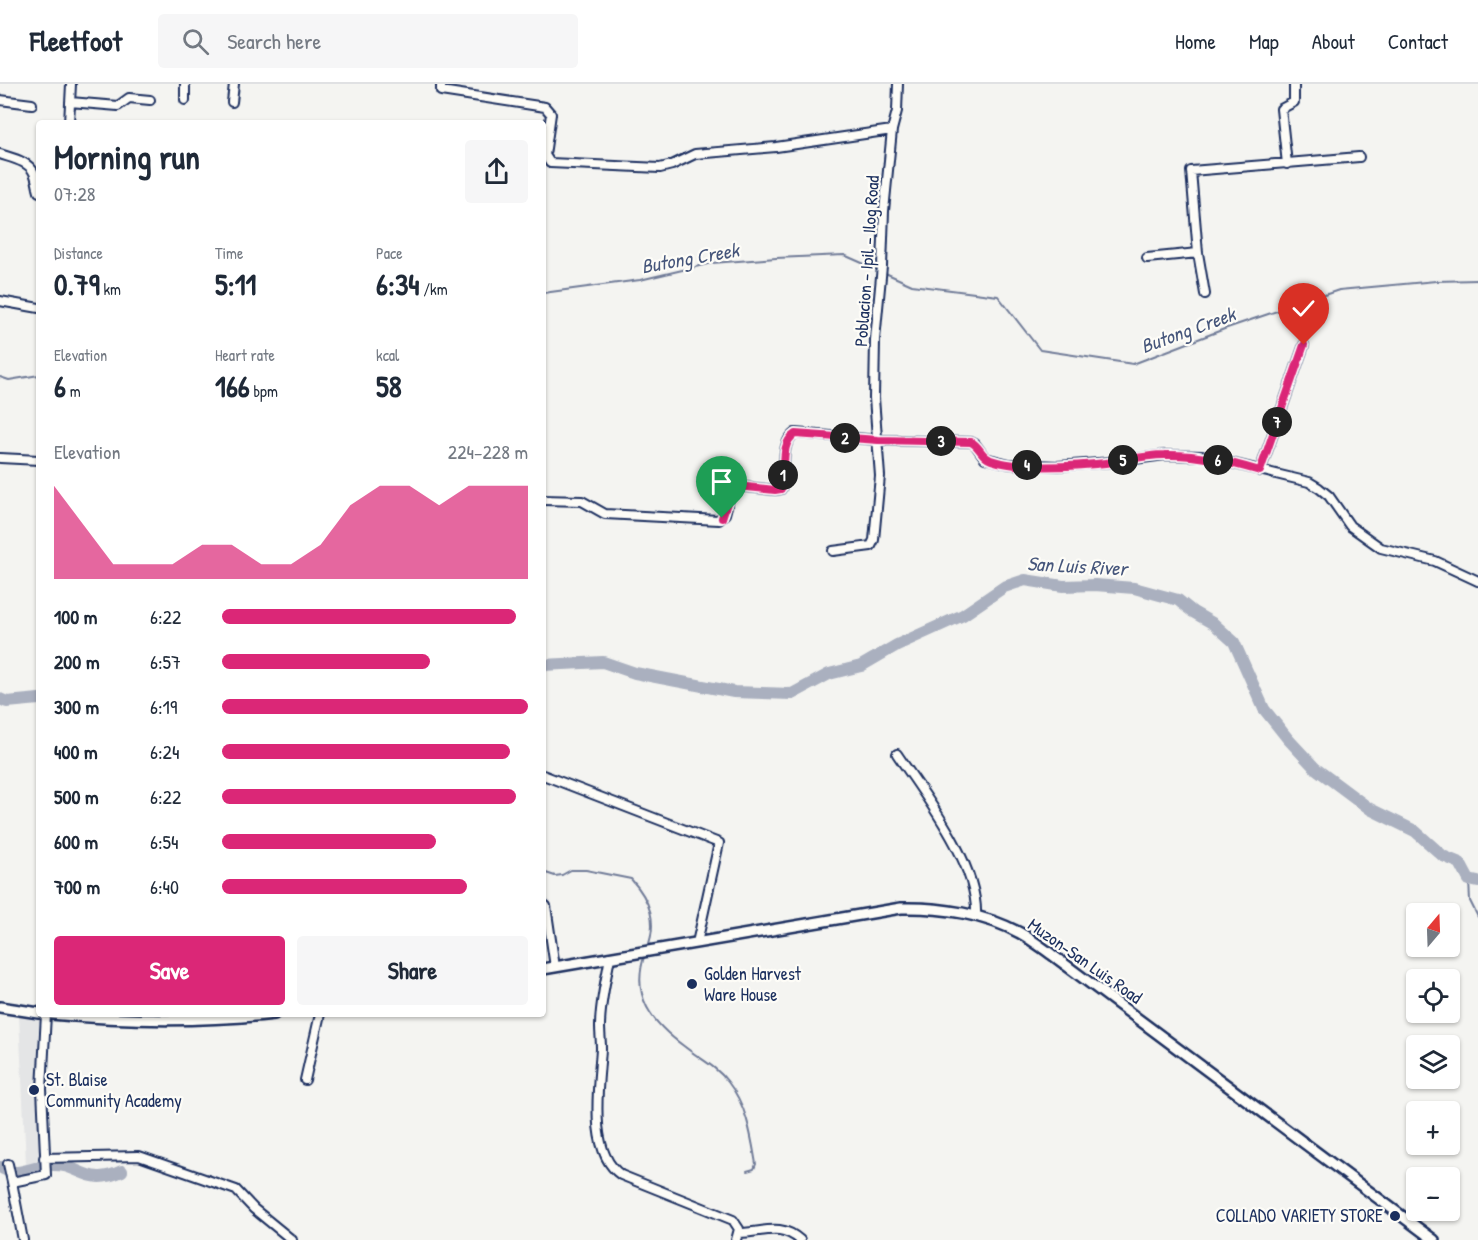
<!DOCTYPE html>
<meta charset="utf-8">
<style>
:root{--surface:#fff;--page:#f6f6f7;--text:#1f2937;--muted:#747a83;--line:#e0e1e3;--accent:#db2777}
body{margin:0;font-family:"Patrick Hand",sans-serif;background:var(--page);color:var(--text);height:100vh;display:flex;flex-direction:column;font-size:22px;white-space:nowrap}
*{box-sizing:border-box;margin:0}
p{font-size:20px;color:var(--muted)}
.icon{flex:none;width:33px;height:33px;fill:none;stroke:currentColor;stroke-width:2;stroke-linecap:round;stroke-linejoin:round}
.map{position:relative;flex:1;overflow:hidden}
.details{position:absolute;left:36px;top:36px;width:510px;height:897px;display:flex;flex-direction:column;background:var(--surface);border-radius:6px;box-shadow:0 2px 4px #0004}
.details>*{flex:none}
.needle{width:39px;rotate:19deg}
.controls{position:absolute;left:1406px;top:819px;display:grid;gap:12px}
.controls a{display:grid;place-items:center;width:54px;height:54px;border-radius:6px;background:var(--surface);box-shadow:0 2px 4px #0004;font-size:30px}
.pin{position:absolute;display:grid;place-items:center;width:51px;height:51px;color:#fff;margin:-62px -26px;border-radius:50% 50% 50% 0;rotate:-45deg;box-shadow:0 0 6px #0007}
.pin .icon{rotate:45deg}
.km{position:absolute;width:30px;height:30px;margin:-15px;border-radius:50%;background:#222;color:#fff;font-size:16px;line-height:30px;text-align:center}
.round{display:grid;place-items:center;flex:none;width:63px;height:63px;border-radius:6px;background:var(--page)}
.headline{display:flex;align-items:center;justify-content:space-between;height:102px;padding:0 18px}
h1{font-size:33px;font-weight:800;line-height:45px}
.figures{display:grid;grid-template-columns:repeat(3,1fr);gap:9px;height:102px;padding:6px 18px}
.figures div{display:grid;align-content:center}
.figures b{font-size:30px;font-weight:800}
.figures small{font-size:16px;font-weight:400}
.figures p{font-size:16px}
.chart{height:168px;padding:12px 18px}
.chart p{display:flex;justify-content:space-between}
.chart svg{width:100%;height:108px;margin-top:6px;fill:var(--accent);opacity:.7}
.action{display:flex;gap:12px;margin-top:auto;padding:12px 18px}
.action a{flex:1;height:69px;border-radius:6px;background:var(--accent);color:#fff;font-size:24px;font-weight:800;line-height:69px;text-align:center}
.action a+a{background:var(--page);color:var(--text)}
ul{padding:0 18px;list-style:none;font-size:20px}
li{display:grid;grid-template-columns:96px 72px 1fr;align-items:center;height:45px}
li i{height:15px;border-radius:8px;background:var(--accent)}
header{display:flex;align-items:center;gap:36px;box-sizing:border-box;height:84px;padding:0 30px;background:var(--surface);border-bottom:2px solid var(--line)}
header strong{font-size:28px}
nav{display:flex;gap:33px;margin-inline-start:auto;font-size:21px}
.search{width:420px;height:54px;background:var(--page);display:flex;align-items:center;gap:15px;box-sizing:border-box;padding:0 21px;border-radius:6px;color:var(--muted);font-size:22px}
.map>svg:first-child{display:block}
.built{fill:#e4e5e6}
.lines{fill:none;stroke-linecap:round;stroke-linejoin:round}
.stream{stroke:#717c98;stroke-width:2}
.river{stroke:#aab0bf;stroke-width:12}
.minor-casing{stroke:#1b2f5e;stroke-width:12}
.major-casing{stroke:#1b2f5e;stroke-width:14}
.minor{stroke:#fdfcf7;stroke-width:8}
.major{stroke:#fdfcf7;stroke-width:9}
.route-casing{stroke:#fff;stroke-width:12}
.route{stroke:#db2777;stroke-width:8}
.poi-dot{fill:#1b2f5e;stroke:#fdfcf7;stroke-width:2}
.labels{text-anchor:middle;stroke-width:4.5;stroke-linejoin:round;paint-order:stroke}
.street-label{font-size:18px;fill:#1b2f5e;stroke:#fdfcf7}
.poi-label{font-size:18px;fill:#1b2f5e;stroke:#fdfcf7;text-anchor:start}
.water-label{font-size:20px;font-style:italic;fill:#46567b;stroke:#fdfcf7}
</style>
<header>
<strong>Fleetfoot</strong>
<div class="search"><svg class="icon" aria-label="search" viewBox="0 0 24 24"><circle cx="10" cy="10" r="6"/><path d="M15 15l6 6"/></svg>Search here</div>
<nav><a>Home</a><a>Map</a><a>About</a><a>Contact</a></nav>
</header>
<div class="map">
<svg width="1478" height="1156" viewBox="0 0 1478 1156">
<rect width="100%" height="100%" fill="#f4f4f1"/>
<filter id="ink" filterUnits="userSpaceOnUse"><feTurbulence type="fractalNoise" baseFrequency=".0167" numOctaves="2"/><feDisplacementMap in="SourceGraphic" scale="12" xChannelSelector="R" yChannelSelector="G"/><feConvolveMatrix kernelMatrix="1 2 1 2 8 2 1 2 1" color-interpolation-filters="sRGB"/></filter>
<g filter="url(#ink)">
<path class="built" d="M19,933L43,935L49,1077L26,1080Z"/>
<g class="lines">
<path class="stream" d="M883,188L912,201L998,212L1040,266L1133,280L1227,244L1339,206L1436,197L1478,196
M543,209L640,196L712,179L776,174L844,171L878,186
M0,293L9,296L39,291
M543,788L555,792L562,791L571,786H586L631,795C650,816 658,838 647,865
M1469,796L1470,817L1478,833
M645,870C630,912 652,939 685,963C700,975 716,982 728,998C747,1022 751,1051 756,1080L754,1085L747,1087"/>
<path class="river" d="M543,581L603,578L635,589L734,608L792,610L829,590L861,582L897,561L963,531L1004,503L1025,496L1063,502L1095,501L1134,504L1178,516L1193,528L1214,540L1234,558L1264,625L1288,655L1315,684L1370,725L1415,747L1443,772L1460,779L1469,796L1478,798
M0,615L7,618L39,615
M0,1083C16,1095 33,1082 50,1081C81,1079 86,1104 122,1087"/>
<g class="minor-casing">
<path id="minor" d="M441,0V7L545,23L551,30L545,71L550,79L660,84L672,81L695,70L776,63L892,46
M0,16L32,20
M185,16V0
M70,18L118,22L129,14L150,16
M232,18L234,0
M69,39L71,0
M0,70C11,74 29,77 34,89C37,95 37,102 39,108
M1287,80L1281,25L1294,18V0
M1198,169L1205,210
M1147,174L1198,169L1191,87L1359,73
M0,217L39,224
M0,374L39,376
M1260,387L1304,261
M543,416L582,417L605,430L719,436L725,430L732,403L737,402L775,406L781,405C788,388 778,361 795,349L878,356L971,358L975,360L985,374L1009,380L1058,382L1112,378L1165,371L1202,372L1309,398L1319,404L1329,412L1350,442L1381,464L1435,477L1478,497
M833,467L871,462L874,456L880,392L874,314L875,256L882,182L884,127L892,46L897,27L898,0
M897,670C925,712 979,780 976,833
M543,691L719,759L697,859
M543,820L546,822L555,883
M610,873C606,896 600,919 600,942C600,949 601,957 601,965C599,1000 587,1068 621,1091L733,1136L739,1145L736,1156
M305,996L320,930
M44,1074L139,1072L236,1106L254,1125L292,1156
M8,1080L12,1098
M739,1149C764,1149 779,1138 800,1156
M23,1156L12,1098L46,1091L42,1005L46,930"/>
</g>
<g class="major-casing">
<path id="major" d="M543,885L901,824C941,823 985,830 1020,849C1031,855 1041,863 1051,870L1434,1156
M0,923L39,929
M51,930C125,937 200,938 274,930"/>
</g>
<use href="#minor" class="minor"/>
<use href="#major" class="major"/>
</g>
</g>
<g class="lines" filter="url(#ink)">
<g class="route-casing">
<path id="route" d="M722,434L732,403L737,402L775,406L781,405C788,388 778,361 795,350L878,356L971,358C980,362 981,373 991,376C1024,387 1080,382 1115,378C1131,375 1148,371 1165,371C1198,370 1229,378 1260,387L1304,261"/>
</g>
<use href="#route" class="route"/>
</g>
<g class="poi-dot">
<circle cx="692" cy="900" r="6"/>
<circle cx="34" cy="1006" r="6"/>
<circle cx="1395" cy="1132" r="6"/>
</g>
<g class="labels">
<g class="street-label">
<text transform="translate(867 177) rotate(-86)" y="6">Poblacion - Ipil - Ilog Road</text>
<text transform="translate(1085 877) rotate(35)" y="6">Muzon-San Luis Road</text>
</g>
<g class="poi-label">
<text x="704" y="896">Golden Harvest<tspan x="704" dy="21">Ware House</tspan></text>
<text x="46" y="1002">St. Blaise<tspan x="46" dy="21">Community Academy</tspan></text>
<text x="1383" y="1138" text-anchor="end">COLLADO VARIETY STORE</text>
</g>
<g class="water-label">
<text transform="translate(690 174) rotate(-10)" y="7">Butong Creek</text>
<text transform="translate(1188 246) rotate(-20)" y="7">Butong Creek</text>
<text transform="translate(1077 482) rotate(3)" y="7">San Luis River</text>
</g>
</g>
</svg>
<div class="controls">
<a><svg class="needle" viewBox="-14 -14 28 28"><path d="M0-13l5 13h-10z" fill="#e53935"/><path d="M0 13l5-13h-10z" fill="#747a83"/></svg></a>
<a><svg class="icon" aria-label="locate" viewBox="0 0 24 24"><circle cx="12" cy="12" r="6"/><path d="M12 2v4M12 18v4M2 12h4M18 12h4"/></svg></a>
<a><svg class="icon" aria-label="layers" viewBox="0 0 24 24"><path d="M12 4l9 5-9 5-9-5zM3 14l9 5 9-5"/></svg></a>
<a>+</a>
<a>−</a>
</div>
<div class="pin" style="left:722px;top:434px;background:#1e9e55"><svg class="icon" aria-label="arrive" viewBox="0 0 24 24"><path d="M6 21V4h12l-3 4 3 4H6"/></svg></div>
<div class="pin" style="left:1304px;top:261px;background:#d93025"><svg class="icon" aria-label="check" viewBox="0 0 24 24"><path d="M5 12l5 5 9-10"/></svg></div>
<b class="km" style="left:783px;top:391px">1</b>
<b class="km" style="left:845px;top:354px">2</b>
<b class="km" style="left:941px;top:357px">3</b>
<b class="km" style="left:1027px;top:381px">4</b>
<b class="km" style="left:1123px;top:376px">5</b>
<b class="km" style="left:1218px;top:376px">6</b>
<b class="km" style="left:1277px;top:338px">7</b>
<section class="details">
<div class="headline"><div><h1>Morning run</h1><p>07:28</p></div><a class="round"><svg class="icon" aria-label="share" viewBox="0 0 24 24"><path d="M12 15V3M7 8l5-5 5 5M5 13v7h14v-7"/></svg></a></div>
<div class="figures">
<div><p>Distance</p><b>0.79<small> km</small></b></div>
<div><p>Time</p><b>5:11</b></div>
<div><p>Pace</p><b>6:34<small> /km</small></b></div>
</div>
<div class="figures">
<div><p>Elevation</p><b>6<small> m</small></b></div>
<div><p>Heart rate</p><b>166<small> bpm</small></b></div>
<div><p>kcal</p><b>58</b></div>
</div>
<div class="chart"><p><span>Elevation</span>224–228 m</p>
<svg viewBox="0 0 160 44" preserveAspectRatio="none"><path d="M0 44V6L10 22L20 38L30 38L40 38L50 30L60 30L70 38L80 38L90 30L100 14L110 6L120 6L130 14L140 6L150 6L160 6V44z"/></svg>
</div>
<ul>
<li><b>100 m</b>6:22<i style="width:96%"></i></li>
<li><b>200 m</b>6:57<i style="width:68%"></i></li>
<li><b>300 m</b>6:19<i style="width:100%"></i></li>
<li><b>400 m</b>6:24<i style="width:94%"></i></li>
<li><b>500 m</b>6:22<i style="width:96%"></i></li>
<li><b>600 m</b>6:54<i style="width:70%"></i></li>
<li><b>700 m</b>6:40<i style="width:80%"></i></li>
</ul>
<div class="action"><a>Save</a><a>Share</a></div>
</section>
</div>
